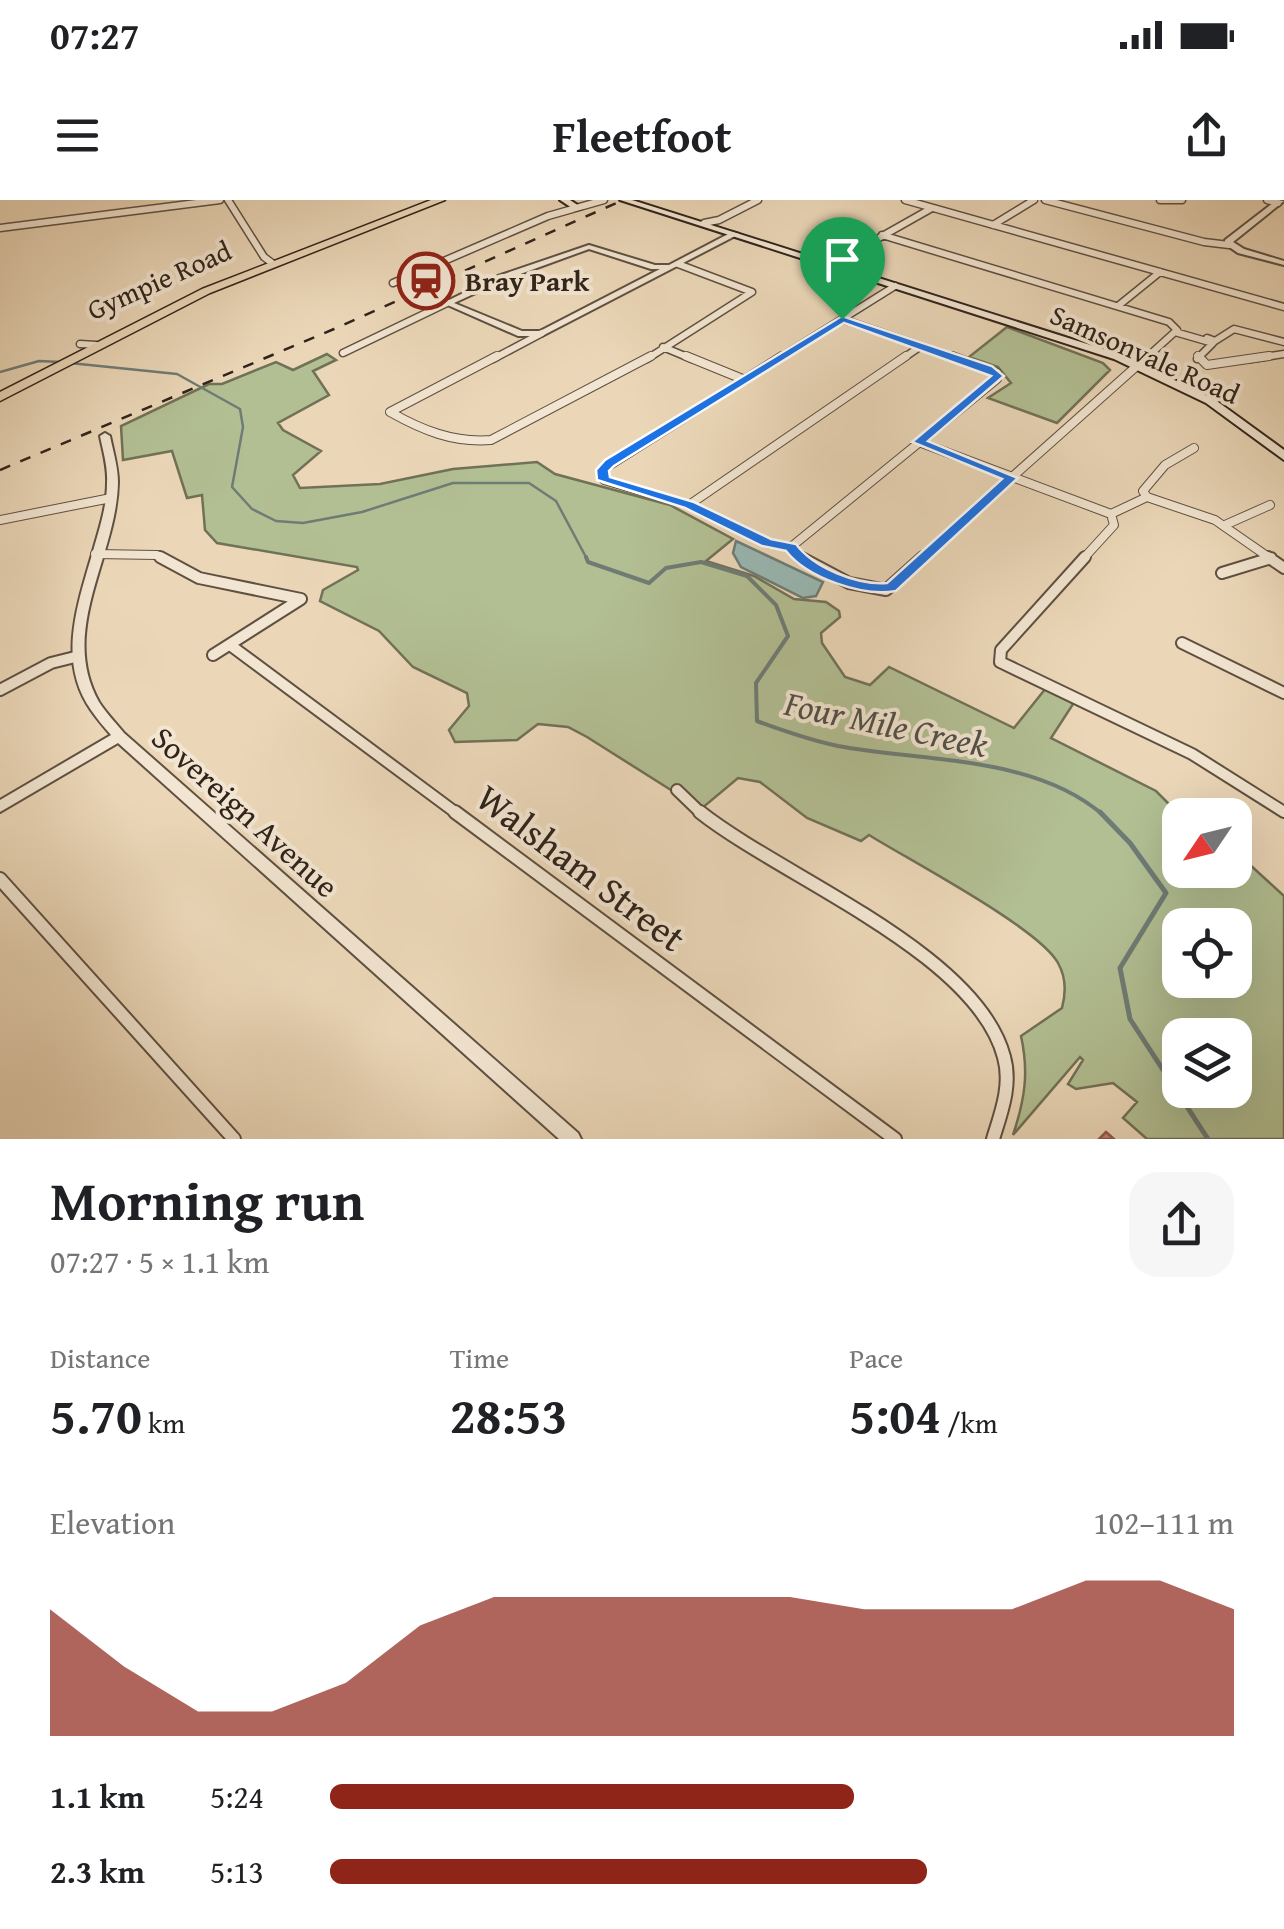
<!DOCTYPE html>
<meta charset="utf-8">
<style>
:root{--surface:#fff;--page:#f6f6f6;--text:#202124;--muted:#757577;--accent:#8f2418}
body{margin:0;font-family:"Gentium Book Plus",serif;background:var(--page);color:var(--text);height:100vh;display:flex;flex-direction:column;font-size:38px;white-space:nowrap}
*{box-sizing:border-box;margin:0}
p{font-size:32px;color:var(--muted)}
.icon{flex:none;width:55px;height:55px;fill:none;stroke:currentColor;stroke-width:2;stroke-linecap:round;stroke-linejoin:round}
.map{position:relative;height:939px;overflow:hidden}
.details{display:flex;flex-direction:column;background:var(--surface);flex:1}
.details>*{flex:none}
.needle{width:65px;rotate:235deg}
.fabs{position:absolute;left:1162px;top:598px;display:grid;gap:20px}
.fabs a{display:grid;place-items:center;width:90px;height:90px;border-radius:20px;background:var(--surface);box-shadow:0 10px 40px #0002;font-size:50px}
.pin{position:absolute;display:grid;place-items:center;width:85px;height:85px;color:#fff;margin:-102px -42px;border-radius:50% 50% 50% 0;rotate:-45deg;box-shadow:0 0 10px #0007}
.pin .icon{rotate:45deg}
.round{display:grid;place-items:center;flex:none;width:105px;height:105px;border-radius:30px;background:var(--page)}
.overview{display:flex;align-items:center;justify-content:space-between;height:170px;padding:0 50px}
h1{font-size:55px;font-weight:700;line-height:75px}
.metrics{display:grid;grid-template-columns:repeat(3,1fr);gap:15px;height:170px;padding:10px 50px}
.metrics div{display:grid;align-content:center}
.metrics b{font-size:50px;font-weight:700}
.metrics small{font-size:28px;font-weight:400}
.metrics p{font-size:28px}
.chart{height:280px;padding:20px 50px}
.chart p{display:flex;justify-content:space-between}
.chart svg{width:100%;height:180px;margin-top:10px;fill:var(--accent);opacity:.7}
ul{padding:0 50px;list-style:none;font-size:32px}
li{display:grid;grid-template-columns:160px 120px 1fr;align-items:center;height:75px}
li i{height:25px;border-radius:12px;background:var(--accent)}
.status{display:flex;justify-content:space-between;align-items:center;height:70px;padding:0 50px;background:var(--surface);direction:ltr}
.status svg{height:28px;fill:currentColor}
header{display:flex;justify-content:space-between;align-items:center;height:130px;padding:0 50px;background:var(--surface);font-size:45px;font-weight:700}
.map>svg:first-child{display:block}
.green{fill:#b2bf93;stroke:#717157;stroke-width:2.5;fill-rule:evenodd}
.water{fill:#99b8b3;stroke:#6f7c76;stroke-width:2.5}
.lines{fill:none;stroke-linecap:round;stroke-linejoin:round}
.stream-far2{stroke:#6f7c76;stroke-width:2.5}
.stream-far1{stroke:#6f7c76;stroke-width:4}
.stream{stroke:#6f7c76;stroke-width:5}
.building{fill:#cc8174;stroke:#8f5a51;stroke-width:2.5}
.minor-far3-casing{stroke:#5f5042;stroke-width:9}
.minor-far2-casing{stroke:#5f5042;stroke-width:10}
.minor-far1-casing{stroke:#5f5042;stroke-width:14}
.minor-casing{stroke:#5f5042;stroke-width:16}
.tertiary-casing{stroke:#5f5042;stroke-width:4}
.secondary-casing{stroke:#30231b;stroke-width:4}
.trunk-casing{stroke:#30231b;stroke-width:3}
.minor-far3{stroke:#f2e5d1;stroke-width:6}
.minor-far2{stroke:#f2e5d1;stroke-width:8}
.minor-far1{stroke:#f2e5d1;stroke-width:10}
.minor{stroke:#f2e5d1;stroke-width:12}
.tertiary{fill:#f2e5d1;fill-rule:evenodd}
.secondary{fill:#f2e5d1;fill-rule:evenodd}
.trunk{fill:#ebd7b8;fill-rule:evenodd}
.rail{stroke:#30231b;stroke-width:2.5;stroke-dasharray:11 11;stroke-linecap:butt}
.route{fill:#1a73e8;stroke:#fff;stroke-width:2.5;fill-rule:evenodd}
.labels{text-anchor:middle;stroke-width:8;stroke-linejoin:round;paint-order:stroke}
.far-street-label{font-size:28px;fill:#30231b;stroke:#f2e5d1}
.far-poi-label{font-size:28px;font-weight:bold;fill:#30231b;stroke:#f2e5d1;text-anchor:start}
.street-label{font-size:32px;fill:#30231b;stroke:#f2e5d1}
.water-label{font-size:35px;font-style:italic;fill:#505049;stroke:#f2e5d1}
.near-street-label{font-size:38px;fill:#30231b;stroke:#f2e5d1}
</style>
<div class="status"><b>07:27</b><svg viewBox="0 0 49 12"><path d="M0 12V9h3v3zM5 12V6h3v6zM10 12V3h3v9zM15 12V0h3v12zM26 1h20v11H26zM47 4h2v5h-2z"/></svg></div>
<header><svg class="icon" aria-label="menu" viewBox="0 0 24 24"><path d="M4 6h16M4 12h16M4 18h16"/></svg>Fleetfoot<svg class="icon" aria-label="share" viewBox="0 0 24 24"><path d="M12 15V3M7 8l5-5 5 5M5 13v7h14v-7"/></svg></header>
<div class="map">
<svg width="1284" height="939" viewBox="0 0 1284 939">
<rect width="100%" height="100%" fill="#ebd7b8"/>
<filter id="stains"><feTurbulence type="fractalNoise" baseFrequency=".002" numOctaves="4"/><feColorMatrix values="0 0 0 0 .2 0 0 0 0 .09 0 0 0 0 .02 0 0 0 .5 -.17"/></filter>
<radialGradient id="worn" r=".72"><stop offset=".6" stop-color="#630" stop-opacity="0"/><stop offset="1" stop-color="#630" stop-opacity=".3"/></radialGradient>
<path class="green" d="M1007,127L1103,163L1110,170L1057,223L988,198L1011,183L998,167L969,157Z
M327,154L336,160L313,171L329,195L278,223L283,230L321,251L293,275L300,288L380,284L453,269L537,262L555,274L670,305L733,339L706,361L754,376L794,399L826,402L839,411L840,417L821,433L822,443L845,477L870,485L889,467L1014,528L1046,488L1075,501L1051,538L1156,591L1180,615V670H1235V651L1284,696V939H1147L1123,918L1137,902L1113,883L1076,889L1068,884L1083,860L1080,857L1013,935C1025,899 1029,872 1021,836L1062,808C1066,793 1066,777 1058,763C1039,728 909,660 869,635L861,641L807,618L760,582L738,578L701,609L587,537L568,527L538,524L517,540L455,542L449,530L469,506L467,493L413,467L379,431L320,401L323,390L358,370L357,367L217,343L205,330L202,295L187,298L172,251L123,260L121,226L209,184H222L276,162L293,170ZM1180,725H1235V780H1180ZM1180,835H1235V890H1180Z"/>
<path class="water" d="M736,341L823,382L816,396L803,398L741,367L733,353Z"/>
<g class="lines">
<path class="stream-far2" d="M70,163L177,174L240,209L243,227L232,287L252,309L276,321L303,323L362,312L453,283H529L556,301L587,359
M0,172L39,161L61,162"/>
<path class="stream-far1" d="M586,357L588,362L649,383L666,368L701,362L747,376L776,405L788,436L756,483L757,521C784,531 810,540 838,546C922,562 1034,555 1103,615"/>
<path class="stream" d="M1100,612L1130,643L1166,693L1120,768L1130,819L1208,939"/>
</g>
<path class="building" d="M1106,932L1114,939H1099Z"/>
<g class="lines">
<g class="minor-far3-casing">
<path id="minor-far3" d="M228,0L264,57L272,63
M905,0L1284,107
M1045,0L1204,42L1229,45
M1160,0H1182
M1267,0L1278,3
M704,23L719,20L758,0
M993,25L1034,0
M0,28L220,0
M882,35L1169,122L1177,130L1145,159
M831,65L932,8
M393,83L548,16L604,0
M1118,106L1160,72
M842,119L959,159
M1175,132L1213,143L1197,159
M1207,138L1215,141L1234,129L1284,142
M80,144L96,145
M663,147L692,159
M343,153L447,103
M493,159L542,133
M647,159L752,92L678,64
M778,159L895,86
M902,159L921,146
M1251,159L1284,154"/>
</g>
<g class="minor-far2-casing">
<path id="minor-far2" d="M497,156L390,212C422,230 453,243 491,240L651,156
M686,156L745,180
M782,156L602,270L604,280L689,305L767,343L791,347L803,359
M1198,156L1207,165L1269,156
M919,242L1111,314
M1147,297L1215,320L1271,359
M1147,297L1143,291L1165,265L1194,248
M689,305L906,156
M0,320L111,298
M1225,325L1270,305
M791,347L997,179V173L952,156
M95,354L157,355L165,359
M920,359L1148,156
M1083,359L1114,325L1111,314L1147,297
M1267,359L1271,358"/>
</g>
<g class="minor-far1-casing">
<path id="minor-far1" d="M160,357L199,378L301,399
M800,357L849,383L886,390L923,357
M1085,357L1001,450L1000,462L1192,554L1284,612
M1268,357L1284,368
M1222,373L1271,358
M1182,443L1284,493
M230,445L459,615
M213,455L301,399
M0,490L51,463L79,456
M677,590L703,615"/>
</g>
<g class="minor-casing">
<path id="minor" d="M455,612L895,939
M700,612C782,677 977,753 1004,857C1012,885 1001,913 993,939
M0,679L234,939"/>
</g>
<g class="tertiary-casing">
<path id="tertiary" d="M1277,0L1284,1L1233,42L1244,49L1284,61V65L1238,53L1225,44V40Z
M732,32L739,34L542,136H518L443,103L498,76L589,45L655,65H669ZM589,49L651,69H660L540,131H522L454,103L504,80Z
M105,233L110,236C113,251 118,267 118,282C117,356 58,430 99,502C106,513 116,523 124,533L578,933L581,939H559L118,543L0,612V600L111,535C104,527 97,519 91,510C55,459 80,398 95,344C101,324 107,303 107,283C108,267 103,251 100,236Z"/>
</g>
<g class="secondary-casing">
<path id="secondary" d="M560,0H570L582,8L575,10Z
M620,0H632L1122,155L1214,199L1284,250V260L1206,203L1114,159Z"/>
</g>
<g class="trunk-casing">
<path id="trunk" d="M431,0H445L210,93L0,201V192L202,89Z"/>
</g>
<use href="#minor-far3" class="minor-far3"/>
<use href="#minor-far2" class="minor-far2"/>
<use href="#minor-far1" class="minor-far1"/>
<use href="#minor" class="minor"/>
<use href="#tertiary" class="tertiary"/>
<use href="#secondary" class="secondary"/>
<use href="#trunk" class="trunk"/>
<path class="rail" d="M0,270L334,129L623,0"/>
</g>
<path class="route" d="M842,116L992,166L1004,176L928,241L1018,278L896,391C863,397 807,378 786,351L762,346L685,308L597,280L596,270L605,260ZM844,123L991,176L912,242L1002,279L887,383C857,385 814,368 796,344L771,339L694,302L610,277L609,271L614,266Z"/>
<defs>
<g id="station-ring" transform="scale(2.875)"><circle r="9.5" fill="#f2e5d1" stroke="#8f2418" stroke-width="1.5"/><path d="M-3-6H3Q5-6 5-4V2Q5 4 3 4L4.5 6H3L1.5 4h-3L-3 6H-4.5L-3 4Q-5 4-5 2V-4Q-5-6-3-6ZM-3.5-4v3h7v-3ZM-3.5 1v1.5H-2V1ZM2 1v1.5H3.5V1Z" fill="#8f2418"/></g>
</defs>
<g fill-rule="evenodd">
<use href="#station-ring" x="426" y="81"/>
</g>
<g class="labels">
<g class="far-street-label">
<text transform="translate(159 80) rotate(-24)" y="10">Gympie Road</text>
<text transform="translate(1145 154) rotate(24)" y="10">Samsonvale Road</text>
</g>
<g class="far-poi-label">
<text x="465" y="91">Bray Park</text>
</g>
<g class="street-label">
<text transform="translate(245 612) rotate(42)" y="11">Sovereign Avenue</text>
</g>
<g class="water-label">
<text transform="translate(886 524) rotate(12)" y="12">Four Mile Creek</text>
</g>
<g class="near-street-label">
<text transform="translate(581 668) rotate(37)" y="13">Walsham Street</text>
</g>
</g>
<rect width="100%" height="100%" filter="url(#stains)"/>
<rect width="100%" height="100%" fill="url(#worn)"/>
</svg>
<div class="fabs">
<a><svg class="needle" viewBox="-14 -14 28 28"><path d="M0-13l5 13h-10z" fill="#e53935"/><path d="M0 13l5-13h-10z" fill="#757577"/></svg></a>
<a><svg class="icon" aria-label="locate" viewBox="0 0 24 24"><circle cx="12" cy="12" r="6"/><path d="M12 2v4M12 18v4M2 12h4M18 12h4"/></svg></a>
<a><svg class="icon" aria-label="layers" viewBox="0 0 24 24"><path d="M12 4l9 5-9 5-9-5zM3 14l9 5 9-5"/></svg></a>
</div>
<div class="pin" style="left:842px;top:119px;background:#1e9e55"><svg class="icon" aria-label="arrive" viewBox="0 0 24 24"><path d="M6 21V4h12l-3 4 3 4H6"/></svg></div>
</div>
<section class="details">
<div class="overview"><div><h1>Morning run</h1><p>07:27 · 5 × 1.1 km</p></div><a class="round"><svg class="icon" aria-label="share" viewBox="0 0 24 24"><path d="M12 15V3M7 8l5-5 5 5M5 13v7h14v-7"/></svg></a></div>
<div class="metrics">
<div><p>Distance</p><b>5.70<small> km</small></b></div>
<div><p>Time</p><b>28:53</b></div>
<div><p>Pace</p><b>5:04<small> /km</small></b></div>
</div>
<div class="chart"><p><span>Elevation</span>102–111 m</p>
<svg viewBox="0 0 160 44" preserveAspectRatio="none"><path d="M0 44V13L10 27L20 38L30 38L40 31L50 17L60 10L70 10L80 10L90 10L100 10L110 13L120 13L130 13L140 6L150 6L160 13V44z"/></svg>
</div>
<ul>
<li><b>1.1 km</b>5:24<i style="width:58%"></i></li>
<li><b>2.3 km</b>5:13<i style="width:66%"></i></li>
</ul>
</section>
